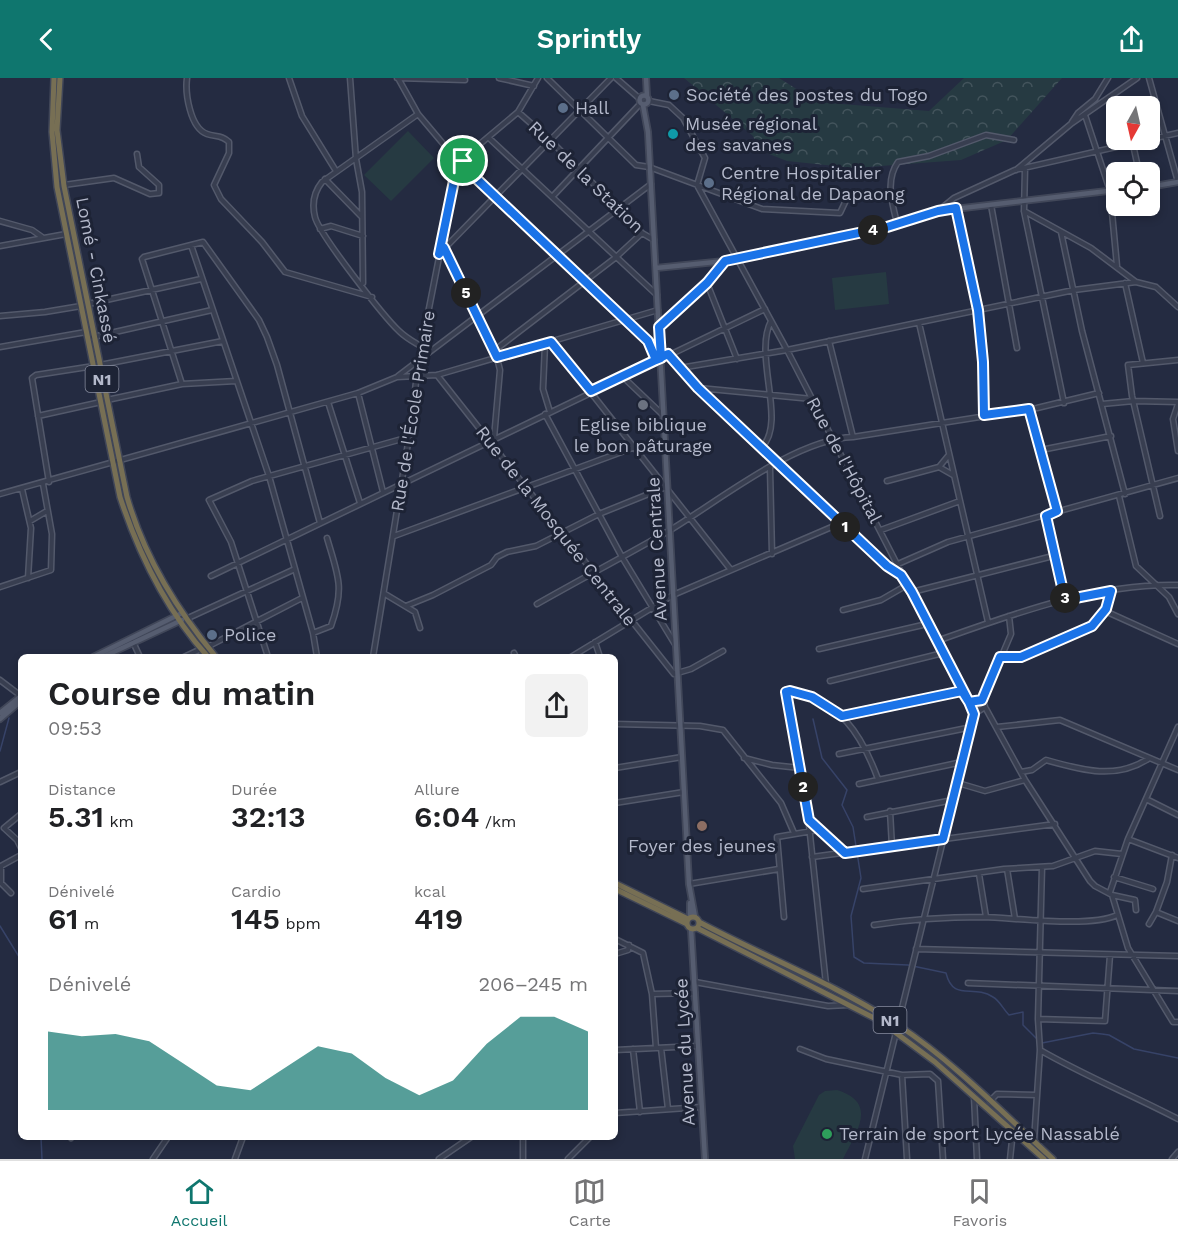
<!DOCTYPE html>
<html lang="fr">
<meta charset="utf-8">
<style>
:root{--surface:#fff;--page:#f2f2f2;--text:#202124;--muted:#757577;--line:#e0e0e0;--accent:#0f766e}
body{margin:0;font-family:"Work Sans",sans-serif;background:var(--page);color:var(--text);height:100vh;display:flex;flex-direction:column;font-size:22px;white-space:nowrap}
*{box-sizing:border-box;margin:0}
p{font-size:20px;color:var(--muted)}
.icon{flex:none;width:33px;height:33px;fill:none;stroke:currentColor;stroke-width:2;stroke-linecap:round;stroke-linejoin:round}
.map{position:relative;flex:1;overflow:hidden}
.details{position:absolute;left:18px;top:576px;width:600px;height:486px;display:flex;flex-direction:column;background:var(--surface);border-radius:9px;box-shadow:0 3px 9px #0003}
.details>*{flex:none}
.needle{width:39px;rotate:188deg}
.buttons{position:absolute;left:1106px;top:18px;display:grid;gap:12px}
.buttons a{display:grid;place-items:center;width:54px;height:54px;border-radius:9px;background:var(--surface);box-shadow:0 3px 9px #0003;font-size:30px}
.pin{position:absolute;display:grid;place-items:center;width:51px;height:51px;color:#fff;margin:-26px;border:3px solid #fff;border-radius:50%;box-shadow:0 2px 6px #0007}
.km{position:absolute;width:30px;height:30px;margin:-15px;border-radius:50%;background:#222;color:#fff;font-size:16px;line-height:30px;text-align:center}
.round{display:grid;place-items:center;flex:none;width:63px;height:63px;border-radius:9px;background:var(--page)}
.overview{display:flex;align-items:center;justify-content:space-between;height:102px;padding:0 30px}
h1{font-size:33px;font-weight:600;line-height:45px}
.stats{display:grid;grid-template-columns:repeat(3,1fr);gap:9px;height:102px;padding:6px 30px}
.stats div{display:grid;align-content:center}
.stats b{font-size:30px;font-weight:600}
.stats small{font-size:16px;font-weight:400}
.stats p{font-size:16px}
.chart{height:168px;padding:12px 30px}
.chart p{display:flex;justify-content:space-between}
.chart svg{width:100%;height:108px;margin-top:6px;fill:var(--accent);opacity:.7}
header{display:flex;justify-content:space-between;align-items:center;height:78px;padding:0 30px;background:var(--accent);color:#fff;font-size:27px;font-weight:600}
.tab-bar{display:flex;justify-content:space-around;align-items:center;height:84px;border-top:2px solid var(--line);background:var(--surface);font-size:16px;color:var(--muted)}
.tab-bar a{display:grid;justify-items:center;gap:3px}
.tab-bar .on{color:var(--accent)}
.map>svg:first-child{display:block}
.green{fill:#263a42}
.forest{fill:url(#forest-crowns)}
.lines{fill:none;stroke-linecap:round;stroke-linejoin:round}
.stream{stroke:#374368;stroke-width:1.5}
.minor-casing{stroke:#53596b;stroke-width:7}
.major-casing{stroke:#414759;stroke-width:8}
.highway-casing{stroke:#404658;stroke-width:8}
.minor{stroke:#383e50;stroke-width:4}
.major{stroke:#565d70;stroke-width:4.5}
.highway{stroke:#776f54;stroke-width:5}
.route-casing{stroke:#fff;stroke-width:12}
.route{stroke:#1a73e8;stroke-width:8}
.service-dot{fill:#5c6f8a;stroke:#1d2335;stroke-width:2}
.culture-dot{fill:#0f9aa8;stroke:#1d2335;stroke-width:2}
.worship-dot{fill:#6b7280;stroke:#1d2335;stroke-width:2}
.education-dot{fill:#8d6e63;stroke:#1d2335;stroke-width:2}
.leisure-dot{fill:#2e9e5b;stroke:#1d2335;stroke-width:2}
.labels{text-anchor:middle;stroke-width:6;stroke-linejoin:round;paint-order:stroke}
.shield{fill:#1d2335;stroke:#878c9e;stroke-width:1.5}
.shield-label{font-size:16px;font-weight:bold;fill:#b4b9cb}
.poi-label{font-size:18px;fill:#b4b9cb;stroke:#1d2335;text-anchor:start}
.street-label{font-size:18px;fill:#b4b9cb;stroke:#1d2335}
</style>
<header><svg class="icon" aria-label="back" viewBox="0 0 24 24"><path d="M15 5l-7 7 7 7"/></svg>Sprintly<svg class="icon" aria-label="share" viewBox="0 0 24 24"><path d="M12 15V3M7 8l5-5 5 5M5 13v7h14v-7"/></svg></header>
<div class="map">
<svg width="1178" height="1081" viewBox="0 0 1178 1081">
<defs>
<pattern id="forest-crowns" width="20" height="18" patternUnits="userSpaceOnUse" patternTransform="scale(1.5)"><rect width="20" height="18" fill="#263a42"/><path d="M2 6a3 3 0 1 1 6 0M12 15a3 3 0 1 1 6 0" fill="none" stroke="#43545c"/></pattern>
</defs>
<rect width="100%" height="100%" fill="#242b41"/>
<path class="green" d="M408,53L434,80L391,123L364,97Z
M886,194L889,226L835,232L832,200Z
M837,1012C879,1025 856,1054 843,1081H795L793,1068L819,1017L825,1013Z"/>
<path class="forest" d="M684,0H779L817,24L929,33L964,0H1062L1007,62L961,82L854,90L787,83L759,72L753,58Z"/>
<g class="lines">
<path class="stream" d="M813,641L822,680L847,712L842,727L853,749L861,800L851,838L854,879L864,885L908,887L946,895C953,924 973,906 993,919C1000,923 1003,931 1009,937L1023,934V947L1038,962
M0,673L9,640
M0,848L21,882
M1042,965L1093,955L1102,956L1109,957L1134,971L1178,980
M41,1059L42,1081"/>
<g class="minor-casing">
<path id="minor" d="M187,0C185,15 190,50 207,56C216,59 222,57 229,64V75L214,107L221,121L262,164L285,194L372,219
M289,0L302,38L336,93
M350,0L356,81L362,114L363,205
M397,0L465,2
M398,0L418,36L456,81
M499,0L534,8
M547,0L636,87L649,89L762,131L840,135L848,118
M616,0L640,21
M1149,0L1178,104
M1109,20L1116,28
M649,23L669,27L683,40L705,80L697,107
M518,34L551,63L642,155L654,162
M418,36L322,104C314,114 312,127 315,139C319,156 384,239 399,253C406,260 414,264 422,269
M1085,37L1110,113L1117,188
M1072,44L1078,35L1095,21L1108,0
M489,60L657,217
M1132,62L1139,94
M462,81V87H456V81H462L518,34L538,0
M462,87L648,263L656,282
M1025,91L1024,133L1064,325
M1016,92L1072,45L1137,0
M325,101L361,138
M64,107L114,100L150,116L159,115V107L139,89L137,76
M697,107L787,272L974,636L865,1081
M553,118L641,25
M991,127L1017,270
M956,130L978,232L985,337
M938,133L954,120L1015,92L1178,55
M1024,133L1091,170L1136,204L1156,209L1178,229
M0,143L32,152L42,159
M897,145C892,125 885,102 898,84L929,78L986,57L1014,62
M320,151L331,148L363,158
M1061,154L1082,253L1125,416
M191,167L269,398L313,555L317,579
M0,168L66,156
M444,170L495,272L500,292L494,360
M440,175L611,0
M707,205L737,281
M1125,205L1143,285
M88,226L201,201
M0,238L45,234L81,228
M919,245L988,544
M659,249L707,205L725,183
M93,259L212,232
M829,263L853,359
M551,264L731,492
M545,266L543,311L550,334
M0,269L86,254
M495,272L615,180L642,155
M668,276L698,310L887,487L900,496
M100,287L223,263
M680,290L787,272L1074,212L1136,204
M437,297L674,596L691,591L723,573
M398,298L651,106
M622,298L663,337
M182,306L142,181L144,179L203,164L259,242L267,259L277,287L320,445
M699,310L812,321
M358,315L383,414
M107,322L182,306L236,303
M328,324L360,425
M1102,326L1134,323L1178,324
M1178,326L1173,341L1178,373
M1029,331L1057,433
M545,336L622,479L676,568
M38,338L101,324
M762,369C787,344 753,278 771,243
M1041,372L1111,358
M939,389L953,397
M770,390L772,476
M887,403L939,389L948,378
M49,404L32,300L36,297L94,288
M22,411L31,450L28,500
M0,416L358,315L397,299L437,297L658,232
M1119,418L1136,488L1169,519L1178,536
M1046,438L1065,522
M1160,438L1132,318L1128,287L1178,282
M30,443L47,433
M881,452L960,423
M394,458L635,369
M898,486L948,464L1178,400
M211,498L765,231
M0,509L51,492L52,456L43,406
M912,514L1057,477
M385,516L415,534L420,550
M537,526C581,501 627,477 672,451C721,421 796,361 853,359L1037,330L1099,315
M406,528L433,517L491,487L497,479L507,474L536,468L599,436L666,409
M843,532L881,522L907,507
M1105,533L1178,566
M1009,538L1011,556L983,622L985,629L1025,702L1090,803L1095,808L1112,817L1128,870L1173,944H1178
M186,541L295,491
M313,555L331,548C345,509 338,498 327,460
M937,563C1013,536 1096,505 1178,507
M133,564L140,579
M595,564L600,579
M207,569L302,520
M819,571L927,546
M514,575L516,579
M184,579L201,571
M268,579L231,464L209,422L252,403L409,359
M373,579L409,359L419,281L457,88
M571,579L673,517L841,445
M1000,579H1021L1092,548L1105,533L1111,513
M0,602L21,618
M830,603L943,575
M969,624L983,622
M974,636L985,629
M842,638L962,613
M615,646L700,648L723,652L781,725L794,755
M997,649L1060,642L1178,692
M839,676L972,649
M744,680L772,687L800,690
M615,690L682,679
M1021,694L1032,692L1046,682C1082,692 1115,702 1148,681
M0,704L21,694
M958,705L985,713L1025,702
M859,706L962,684
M1146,721L1178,737
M615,725L684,714
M890,733L892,769
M21,736L4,750L17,762L21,770
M867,739L953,722
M1128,761L1178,780
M812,779L1055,746
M1007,791L1015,841
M979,796L986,839
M1114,799L1153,811
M689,806L779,791
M863,811L1004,791L1053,788L1095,773L1122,776
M1110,814L1128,761L1178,649
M11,815L1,805V788L21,777
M1112,817L1135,822L1136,832
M1156,834L1167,804L1172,777
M784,839L777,759L818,752L845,775
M1149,846L1156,834L1178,843
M874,847C911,841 947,839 984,839C1016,840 1091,850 1117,837
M615,861L643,875L652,916L656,970
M916,871L1178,878
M615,876L628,872L629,867
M695,904L828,928L848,927
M968,905L1178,913
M826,906L808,738L786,614L790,613C841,624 861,655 878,701
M652,916L695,915
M1038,941L1105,943L1110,877
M661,970L668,1031
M633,971L640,1034
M800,971L826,981L902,997L907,1081
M615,972L697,968
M1040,972C1085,998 1132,1017 1178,1041
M902,997L930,996L938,1003L943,1081
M974,1019L977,1081
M990,1023L997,1016L1037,1017
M615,1035L701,1029
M71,1060L72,1059
M1034,1063L1040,972L1038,941L1042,789
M153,1081L168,1059
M235,1081L243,1059
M439,1081L471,1059
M523,1081V1059
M568,1081L590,1059
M1010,1081L1013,1053
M1172,1081L1178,1074"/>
</g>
<g class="major-casing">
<path id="major" d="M646,0L647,19
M639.5 22a4.5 4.5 0 1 1 9 0a4.5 4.5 0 1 1-9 0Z
M643,27L648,54L689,806L695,839
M1149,109L1178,104
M656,190L725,183L887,149L938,133L1116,112
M93,579L182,535
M103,579L182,542
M0,635L21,618
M0,641L21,623
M690,839V825
M691,851L705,1081"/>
</g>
<g class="highway-casing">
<path id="highway" d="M54,0L52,54L57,109L120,419C139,477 167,533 208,579
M60,0L57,52L64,108L127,419C144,478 176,531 216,579
M615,805L688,841
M615,811L687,846
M687 845a6 6 0 1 1 12 0a6 6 0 1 1-12 0Z
M699,844C765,879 835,906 898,947C954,984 1003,1035 1053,1081
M697,850L880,943L935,984L1044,1081"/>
</g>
<use href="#minor" class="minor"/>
<use href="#major" class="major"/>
<use href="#highway" class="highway"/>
</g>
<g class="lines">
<g class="route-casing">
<path id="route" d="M463,83L462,87L648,263L656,282L668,276L698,310L887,488L901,497L912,514L969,624L974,636L943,761L845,775L809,742L786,614L790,613L812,619L842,638L962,613L969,624L982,622L1000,579H1021L1092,548L1106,531L1111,513L1065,522L1046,438L1057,433L1029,331L984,337L983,284L978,232L956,130L938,133L887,149L725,183L707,205L659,249L661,280L656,282L591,313L551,264L497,279L444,170L439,176L457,88L455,83L459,80L463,83"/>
</g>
<use href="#route" class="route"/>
</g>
<g class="service-dot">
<circle cx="674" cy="17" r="6"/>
<circle cx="563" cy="30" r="6"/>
<circle cx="709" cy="105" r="6"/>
<circle cx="212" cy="557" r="6"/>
</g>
<circle class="culture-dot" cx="673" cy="56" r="6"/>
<circle class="worship-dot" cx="643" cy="327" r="6"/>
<circle class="education-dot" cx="702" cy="748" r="6"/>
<circle class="leisure-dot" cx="827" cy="1056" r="6"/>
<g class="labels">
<g class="shield">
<rect x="85.5" y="288" width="33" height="26" rx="4.5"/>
<rect x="873.5" y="929" width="33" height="26" rx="4.5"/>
</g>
<g class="shield-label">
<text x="102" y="307">N1</text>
<text x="890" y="948">N1</text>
</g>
<g class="poi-label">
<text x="686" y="23">Société des postes du Togo</text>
<text x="575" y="36">Hall</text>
<text x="685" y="52">Musée régional<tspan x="685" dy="21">des savanes</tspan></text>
<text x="721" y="101">Centre Hospitalier<tspan x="721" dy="21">Régional de Dapaong</tspan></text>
<text x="643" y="353" text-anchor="middle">Eglise biblique<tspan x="643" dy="21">le bon pâturage</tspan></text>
<text x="224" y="563">Police</text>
<text x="702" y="774" text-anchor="middle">Foyer des jeunes</text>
<text x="839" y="1062">Terrain de sport Lycée Nassablé</text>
</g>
<g class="street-label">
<text transform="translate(586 99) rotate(44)" y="6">Rue de la Station</text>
<text transform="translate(96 192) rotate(79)" y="6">Lomé - Cinkassé</text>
<text transform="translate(413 333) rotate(-81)" y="6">Rue de l'École Primaire</text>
<text transform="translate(844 382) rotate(62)" y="6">Rue de l'Hôpital</text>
<text transform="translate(556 448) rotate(52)" y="6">Rue de la Mosquée Centrale</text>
<text transform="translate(657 471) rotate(-93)" y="6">Avenue Centrale</text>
<text transform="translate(685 974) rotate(-93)" y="6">Avenue du Lycée</text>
</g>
</g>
</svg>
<div class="buttons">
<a><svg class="needle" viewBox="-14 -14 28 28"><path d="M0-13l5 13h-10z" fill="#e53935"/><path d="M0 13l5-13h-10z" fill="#757577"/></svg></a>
<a><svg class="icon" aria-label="locate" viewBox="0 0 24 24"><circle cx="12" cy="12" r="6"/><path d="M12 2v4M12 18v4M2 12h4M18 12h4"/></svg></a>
</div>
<div class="pin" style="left:463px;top:83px;background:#1e9e55"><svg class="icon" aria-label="arrive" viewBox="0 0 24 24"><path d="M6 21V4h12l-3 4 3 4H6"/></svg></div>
<b class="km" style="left:845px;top:449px">1</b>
<b class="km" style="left:803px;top:709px">2</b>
<b class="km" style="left:1065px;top:520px">3</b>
<b class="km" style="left:873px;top:152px">4</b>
<b class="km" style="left:466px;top:215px">5</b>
<section class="details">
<div class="overview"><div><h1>Course du matin</h1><p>09:53</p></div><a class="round"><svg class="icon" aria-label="share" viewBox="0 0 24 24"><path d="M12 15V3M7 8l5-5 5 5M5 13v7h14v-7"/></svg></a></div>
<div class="stats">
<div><p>Distance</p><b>5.31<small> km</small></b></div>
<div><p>Durée</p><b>32:13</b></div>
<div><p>Allure</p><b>6:04<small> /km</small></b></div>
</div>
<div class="stats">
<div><p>Dénivelé</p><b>61<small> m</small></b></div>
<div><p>Cardio</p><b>145<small> bpm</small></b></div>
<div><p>kcal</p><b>419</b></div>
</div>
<div class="chart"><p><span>Dénivelé</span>206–245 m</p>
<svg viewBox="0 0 160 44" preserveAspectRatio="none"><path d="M0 44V12L10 14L20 13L30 16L40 25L50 34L60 36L70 27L80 18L90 21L100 31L110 38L120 32L130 17L140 6L150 6L160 12V44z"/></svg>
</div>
</section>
</div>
<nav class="tab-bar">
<a class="on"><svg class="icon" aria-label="home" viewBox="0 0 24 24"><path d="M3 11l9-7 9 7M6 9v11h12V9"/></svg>Accueil</a>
<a><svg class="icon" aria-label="map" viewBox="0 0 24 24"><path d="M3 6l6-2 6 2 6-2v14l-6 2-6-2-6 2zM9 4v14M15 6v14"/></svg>Carte</a>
<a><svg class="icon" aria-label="saved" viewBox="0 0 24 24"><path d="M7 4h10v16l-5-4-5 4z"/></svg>Favoris</a>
</nav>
